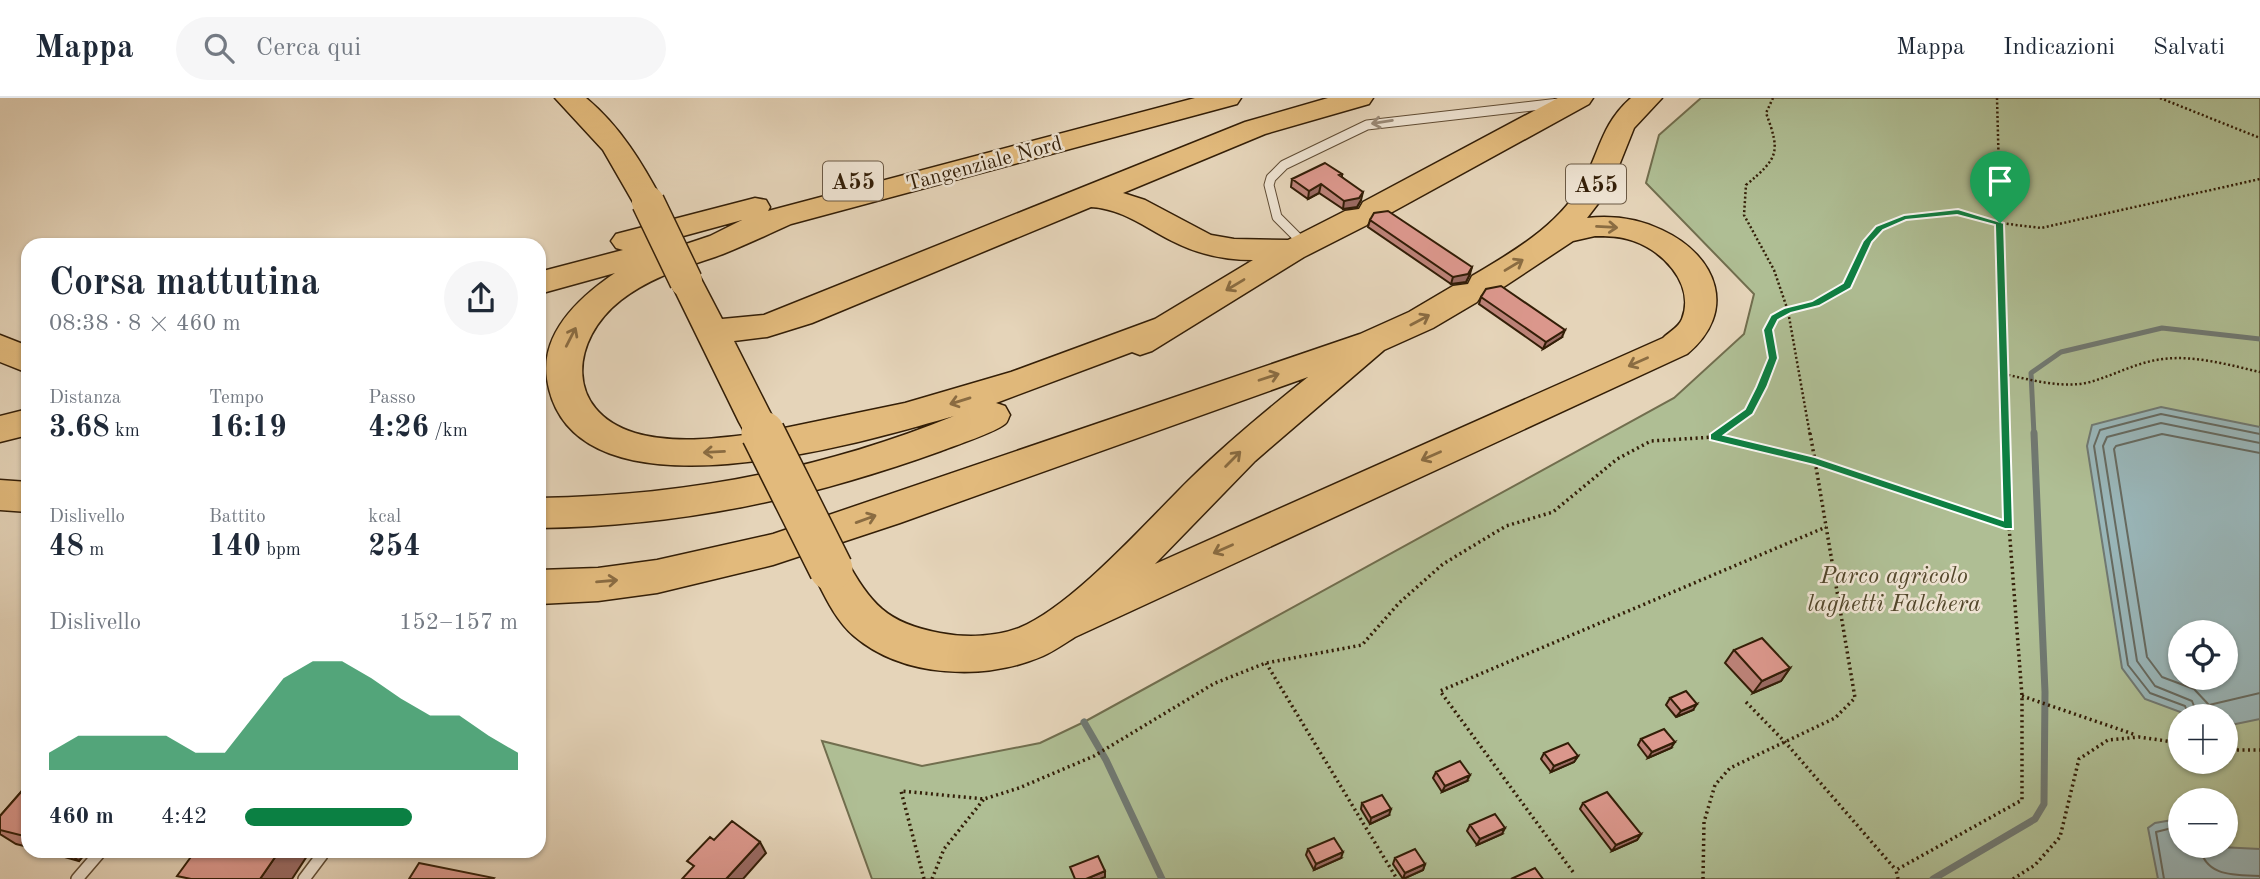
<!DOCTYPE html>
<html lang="it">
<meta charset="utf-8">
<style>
:root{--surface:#fff;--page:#f6f6f7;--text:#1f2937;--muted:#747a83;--line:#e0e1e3;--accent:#0b8043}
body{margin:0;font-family:"Old Standard TT",serif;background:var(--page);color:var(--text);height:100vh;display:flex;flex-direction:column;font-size:26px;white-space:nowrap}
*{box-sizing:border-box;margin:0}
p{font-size:23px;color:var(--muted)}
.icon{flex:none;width:38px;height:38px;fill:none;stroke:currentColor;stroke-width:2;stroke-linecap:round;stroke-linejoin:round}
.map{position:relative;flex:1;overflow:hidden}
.sheet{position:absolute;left:21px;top:140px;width:525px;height:620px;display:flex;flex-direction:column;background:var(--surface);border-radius:21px;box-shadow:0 2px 5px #0004}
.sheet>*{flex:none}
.buttons{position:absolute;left:2168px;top:522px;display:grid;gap:14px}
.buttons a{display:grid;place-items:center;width:70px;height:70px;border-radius:50%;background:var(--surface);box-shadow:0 2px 5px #0004;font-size:35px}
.pin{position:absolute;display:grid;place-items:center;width:60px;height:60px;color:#fff;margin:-72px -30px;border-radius:50% 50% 50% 0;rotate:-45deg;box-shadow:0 0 7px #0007}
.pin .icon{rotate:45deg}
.round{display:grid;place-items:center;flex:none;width:74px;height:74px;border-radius:37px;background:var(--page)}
.headline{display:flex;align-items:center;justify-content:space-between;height:119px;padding:0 28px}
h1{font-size:38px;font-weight:700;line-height:52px}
.figures{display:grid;grid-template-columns:repeat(3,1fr);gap:10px;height:119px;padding:7px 28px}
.figures div{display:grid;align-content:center}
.figures b{font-size:30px;font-weight:700}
.figures small{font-size:19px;font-weight:400}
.figures p{font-size:19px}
.chart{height:196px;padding:14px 28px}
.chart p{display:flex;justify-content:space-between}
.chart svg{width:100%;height:126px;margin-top:7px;fill:var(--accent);opacity:.7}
ul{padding:0 28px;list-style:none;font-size:23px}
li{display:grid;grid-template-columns:112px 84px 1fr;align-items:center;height:52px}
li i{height:18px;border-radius:9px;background:var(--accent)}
header{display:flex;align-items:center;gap:42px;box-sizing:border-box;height:98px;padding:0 35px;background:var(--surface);border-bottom:2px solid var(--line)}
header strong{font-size:33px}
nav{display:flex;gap:38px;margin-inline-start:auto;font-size:24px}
.search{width:490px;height:63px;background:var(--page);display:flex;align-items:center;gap:18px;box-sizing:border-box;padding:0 24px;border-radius:38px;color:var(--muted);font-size:26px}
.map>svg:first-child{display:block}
.green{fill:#afbe94;stroke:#716e4e;stroke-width:2;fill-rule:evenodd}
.water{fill:#99b6b9;stroke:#707972;stroke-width:2;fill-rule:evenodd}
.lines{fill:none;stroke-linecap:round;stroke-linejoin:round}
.shore{stroke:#666a60;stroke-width:2}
.stream-far1{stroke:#707972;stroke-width:5}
.stream{stroke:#707972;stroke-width:7}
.service-far1-casing{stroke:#604c34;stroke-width:11}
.service-casing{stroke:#604c34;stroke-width:14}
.motorway-casing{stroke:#331e07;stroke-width:3}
.path-far1{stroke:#331e07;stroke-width:2.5;stroke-dasharray:2 2.5;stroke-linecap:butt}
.path{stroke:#331e07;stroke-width:3.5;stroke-dasharray:2 3.5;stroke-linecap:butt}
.service-far1{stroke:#eee3d2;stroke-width:9}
.service{stroke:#eee3d2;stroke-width:11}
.motorway{fill:#e2ba7c;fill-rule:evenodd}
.motorway-bridge-far1-casing{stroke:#331e07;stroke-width:35;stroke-linecap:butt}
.motorway-bridge-casing{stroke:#331e07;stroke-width:46;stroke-linecap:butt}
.motorway-bridge-far1{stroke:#e2ba7c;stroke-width:32}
.motorway-bridge{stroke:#e2ba7c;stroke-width:43}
.wall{fill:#bc8278;stroke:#331e07;stroke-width:2}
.shaded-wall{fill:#996a62;stroke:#331e07;stroke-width:2}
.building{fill:#db978c;stroke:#331e07;stroke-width:2}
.oneway{stroke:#9a8a77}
.oneway2{stroke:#8a6c42}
.route{fill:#0b8043;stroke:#fff;stroke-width:2;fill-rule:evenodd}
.labels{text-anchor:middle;stroke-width:5;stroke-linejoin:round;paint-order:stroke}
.far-street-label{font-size:21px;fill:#331e07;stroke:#eee3d2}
.shield{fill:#eee3d2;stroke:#6b5944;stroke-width:2}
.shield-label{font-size:23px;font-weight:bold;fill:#331e07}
.park-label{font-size:24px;font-style:italic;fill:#52462a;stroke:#eee3d2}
</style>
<header>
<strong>Mappa</strong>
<div class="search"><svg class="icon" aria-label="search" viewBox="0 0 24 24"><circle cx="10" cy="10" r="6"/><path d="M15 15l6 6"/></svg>Cerca qui</div>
<nav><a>Mappa</a><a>Indicazioni</a><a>Salvati</a></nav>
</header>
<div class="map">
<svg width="2260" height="781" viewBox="0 0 2260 781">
<rect width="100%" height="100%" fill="#e5d4b9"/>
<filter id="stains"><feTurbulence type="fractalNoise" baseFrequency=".00286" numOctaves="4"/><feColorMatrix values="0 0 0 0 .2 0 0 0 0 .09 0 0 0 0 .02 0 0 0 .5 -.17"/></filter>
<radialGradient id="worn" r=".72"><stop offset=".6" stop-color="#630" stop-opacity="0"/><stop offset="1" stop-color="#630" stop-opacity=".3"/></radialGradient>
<path class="green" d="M1701,0H2260V781H872L822,643L922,668L1040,645L1084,624L1674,300L1744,236L1754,196L1646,85L1659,37ZM2180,534H2226V579H2180ZM2180,618H2226V663H2180ZM2180,702H2226V747H2180Z"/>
<path class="water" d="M2161,309L2260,329V621L2226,628V618H2191L2145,601L2122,570L2087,348L2092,327ZM2180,534H2226V579H2180Z
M2178,721L2180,723V747L2260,751V781H2158L2148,730L2155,725Z"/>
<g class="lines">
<path class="shore" d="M2260,355L2162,336L2116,348L2114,351L2147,559L2162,579L2194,591L2209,607L2260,595
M2189,618L2185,608L2150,595L2128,567L2094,348L2100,332L2161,316L2260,336
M2198,618L2192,603L2155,588L2137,563L2103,348L2107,339L2161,325L2260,345
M2199,747C2205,779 2233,777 2260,778
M2164,781L2156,734L2180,728"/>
<path class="stream-far1" d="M2034,337L2031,275L2061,254L2162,230L2260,241"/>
<path class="stream" d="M1084,624L1106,662L1162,781
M1933,781L2035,721L2044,706L2045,594L2034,335"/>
<g class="service-far1-casing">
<path id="service-far1" d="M1304,146L1277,119L1269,87L1271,80L1284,67L1367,27L1559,5"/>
</g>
<g class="service-casing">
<path id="service" d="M77,781L102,752
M304,781L322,757"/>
</g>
<g class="motorway-casing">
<path id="motorway" d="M555,0H586C620,28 643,66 663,104L659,111L648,113L637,111L603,52Z
M1195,0H1241L1237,6L791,126C769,136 746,147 723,156C687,169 652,178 621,202C570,242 564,313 635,335C672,346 714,341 752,336L744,333L739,324L670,183L674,175L686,172L698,175L722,221L764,217L1245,24L1328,0H1373L1369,6L1265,36L1123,95L1145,102L1211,137L1234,141L1288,142L1345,113L1359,111L1363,104L1558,0H1593L1589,6L1385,118L1371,120L1367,127L1304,159L1152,253L1140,257L1132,254L996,305L1005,308L1010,317C1008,320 1008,324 1005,326C996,334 954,348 941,353C808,401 681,428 539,430V400C683,398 821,372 954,318C863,344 570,433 547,281C540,234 581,198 615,175L539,196V174L623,152L616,150L611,143L616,136L755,100L766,102L770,109L768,113ZM1091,109C1123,111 1144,129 1172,143C1197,156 1224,162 1253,162L1155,221L1011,274L905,305L770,333L775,324L734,243L767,239L812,225ZM742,122L710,138L665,153L661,148L654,146Z
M1631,0H1662L1634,30L1610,90L1587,120C1613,117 1639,121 1662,132C1718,158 1738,214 1687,256L1075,539C1064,546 1054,553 1043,558C985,583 903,580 854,538C834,521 823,494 811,471L817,460L831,455L845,460C871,506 886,525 940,535C965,540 995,539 1019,530C1073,508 1148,422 1191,380C1228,344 1268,311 1308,279L900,425L773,467L657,495L598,503L539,506V472L598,470L657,462L773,436L1360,236L1409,214L1453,188L1468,186L1472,178C1511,155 1556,129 1580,89C1600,56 1600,27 1631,0ZM1595,138C1606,138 1617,138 1627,141C1660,149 1696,185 1682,221C1679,229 1669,234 1663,240L1155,466L1255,363L1384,252L1433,230L1477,204L1482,196L1496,194L1573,143Z
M0,237L28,248V275L0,264Z
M28,311V337L0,344V318Z
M0,382L28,384V414L0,412Z"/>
</g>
<path class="path-far1" d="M1773,0L1766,15C1781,55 1778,60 1746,87L1744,117L1774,172L1788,213L1810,337
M1997,0L2006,337
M2160,0L2260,40
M2004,276C2032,282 2062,291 2090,284C2115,277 2137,264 2163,261C2195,257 2229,267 2260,274
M1717,337L1749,313L1773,260L1768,232L1774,220L1788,213L1816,206L1848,187L1868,143L1879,130L1904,120L1958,114L2000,125L2041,130L2260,81"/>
<path class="path" d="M1810,335L1815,363L2009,428
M1266,565L1397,781
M2022,598L2136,637
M1746,604L1785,644L1896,772
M2226,652H2260
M1573,774L1440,593L1826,429
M924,781L901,693L984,701L1019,690L1094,658L1215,585L1266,565L1362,547L1399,505L1443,466L1506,428L1553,414L1617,361L1651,343L1714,339L1719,335
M932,781L944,751L984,701
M1703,781L1704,724L1715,687L1730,670L1835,620L1855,600L1815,363L1714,339
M1898,781L1896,772L2022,702V598L2009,428L2006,335
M2013,781L2035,767L2060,739L2079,661L2108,642L2139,639L2180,645"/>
<use href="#service-far1" class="service-far1"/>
<use href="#service" class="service"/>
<use href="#motorway" class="motorway"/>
<g class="motorway-bridge-far1-casing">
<path id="motorway-bridge-far1" d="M648,104L686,183
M757,324L764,337"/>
</g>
<g class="motorway-bridge-casing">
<path id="motorway-bridge" d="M763,335L831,471"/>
</g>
<use href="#motorway-bridge-far1" class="motorway-bridge-far1"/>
<use href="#motorway-bridge" class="motorway-bridge"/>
</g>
<path class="wall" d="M1342,76V79L1361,102L1357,109L1343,111L1319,95L1308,101L1291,89L1292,81Z
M1370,122L1470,176L1466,184L1451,186L1368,129Z
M1481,199L1562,239L1543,251L1479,206Z
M1734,552L1790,570L1781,583L1753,595L1725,565Z
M1670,600L1693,612L1676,619L1666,607Z
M1641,641L1671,650L1648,660L1638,647Z
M1544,655L1578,658L1574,664L1551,674L1541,661Z
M1436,674L1467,683L1442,694L1433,680Z
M28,686V749L16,746L0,736V718Z
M1362,705L1389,717L1370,726L1361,711Z
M1583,705L1641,736L1637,742L1612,753L1580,711Z
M1470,727L1502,736L1477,747L1467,733Z
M1308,751L1341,760L1314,772L1306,757Z
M40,752H88L79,763Z
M1395,760L1425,766L1423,772L1403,781L1393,766Z"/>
<path class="shaded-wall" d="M1321,86L1319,95L1308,101L1309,93Z
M1363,94L1361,102L1357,109L1343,111L1344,103Z
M1472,169L1470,176L1466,184L1451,186L1453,179Z
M1565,232L1562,239L1543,251L1546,244Z
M1790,570L1781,583L1753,595L1762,583Z
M1697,606L1693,612L1676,619L1681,613Z
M1675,644L1671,650L1648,660L1652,654Z
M1578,658L1574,664L1551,674L1554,668Z
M1470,677L1467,683L1442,694L1445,688Z
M1391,711L1389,717L1370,726L1371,720Z
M1505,730L1502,736L1477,747L1480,741Z
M1641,736L1637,742L1612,753L1616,747Z
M760,744L766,755L743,781H726Z
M64,752H88L79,763Z
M280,752H311L292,781H260Z
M1343,754L1341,760L1314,772L1316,766Z
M1425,766L1423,772L1403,781L1405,775Z
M1105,773V779L1100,781H1086Z"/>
<path class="building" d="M1325,65L1342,76L1339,77L1363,94L1359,100L1344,103L1321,86L1309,93L1292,81Z
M1388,113L1472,169L1468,176L1453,179L1370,122L1374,115Z
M1501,188L1565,232L1546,244L1481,199L1486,191Z
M1762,540L1790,570L1762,583L1734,552Z
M1686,593L1697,606L1681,613L1670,600Z
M1664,631L1675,644L1652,654L1641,641Z
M1568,645L1578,658L1554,668L1544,655Z
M1460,663L1470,677L1445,688L1436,674Z
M28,686V739L0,732V718Z
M1607,694L1641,736L1616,747L1583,705Z
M1382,697L1391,711L1371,720L1362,705Z
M1495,716L1505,730L1480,741L1470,727Z
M732,723L760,744L726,781H682L694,768L687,763L710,739L714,742Z
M1334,740L1343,754L1316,766L1308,751Z
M1415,751L1425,766L1405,775L1395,760Z
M196,752H280L260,781H191L177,778Z
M1098,758L1105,773L1086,781H1075L1070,769Z
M419,765L494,780L493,781H409Z
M1535,770L1543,781H1511Z"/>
<defs><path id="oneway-shaft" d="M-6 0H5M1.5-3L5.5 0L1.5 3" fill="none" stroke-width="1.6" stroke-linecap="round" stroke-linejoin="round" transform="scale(1.75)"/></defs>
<use class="oneway" href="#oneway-shaft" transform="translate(1382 24) rotate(171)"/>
<g class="oneway2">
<use href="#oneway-shaft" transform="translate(1607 129) rotate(3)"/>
<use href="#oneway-shaft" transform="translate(1514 167) rotate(-31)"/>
<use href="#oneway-shaft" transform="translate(1235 187) rotate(149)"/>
<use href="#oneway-shaft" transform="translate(1420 222) rotate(-28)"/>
<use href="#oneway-shaft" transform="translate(571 239) rotate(-63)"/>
<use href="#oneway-shaft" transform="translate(1638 264) rotate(156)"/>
<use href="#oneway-shaft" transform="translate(1269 279) rotate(-18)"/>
<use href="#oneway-shaft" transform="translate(960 303) rotate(163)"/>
<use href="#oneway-shaft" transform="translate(714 354) rotate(177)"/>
<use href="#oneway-shaft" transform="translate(1431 358) rotate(156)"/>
<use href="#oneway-shaft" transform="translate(1233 361) rotate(-45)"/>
<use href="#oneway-shaft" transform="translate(866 421) rotate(-20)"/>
<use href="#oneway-shaft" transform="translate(1223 451) rotate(156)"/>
<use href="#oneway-shaft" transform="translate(607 483) rotate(-5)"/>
</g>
<path class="route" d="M1958,111L2004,125L2013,431H2005L1814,367L1710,342V336L1745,311L1756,289L1768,260L1763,232L1771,217L1784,210L1812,203L1843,185L1863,143L1876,128L1904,117ZM1957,117L1995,127L2003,422L1815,359L1724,337L1753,316L1767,289L1778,260L1773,232L1778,222L1791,215L1819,208L1851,190L1872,144L1883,132L1906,122Z"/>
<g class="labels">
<g class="far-street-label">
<text transform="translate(984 65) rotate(-15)" y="7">Tangenziale Nord</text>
</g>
<g class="shield">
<rect x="823" y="63.5" width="60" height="39" rx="5"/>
<rect x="1566" y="66.5" width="60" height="39" rx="5"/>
</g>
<g class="shield-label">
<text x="853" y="91">A55</text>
<text x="1596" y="94">A55</text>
</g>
<g class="park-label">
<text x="1894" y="485">Parco agricolo<tspan x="1894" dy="28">laghetti Falchera</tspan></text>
</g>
</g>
<rect width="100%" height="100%" filter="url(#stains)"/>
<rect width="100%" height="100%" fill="url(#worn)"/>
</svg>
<div class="buttons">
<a><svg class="icon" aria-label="locate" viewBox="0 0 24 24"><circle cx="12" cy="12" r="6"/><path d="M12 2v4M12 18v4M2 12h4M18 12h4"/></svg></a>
<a>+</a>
<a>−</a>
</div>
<div class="pin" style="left:2000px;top:125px;background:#1e9e55"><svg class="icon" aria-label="arrive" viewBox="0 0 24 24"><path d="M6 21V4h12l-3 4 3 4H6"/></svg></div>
<section class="sheet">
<div class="headline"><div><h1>Corsa mattutina</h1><p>08:38 · 8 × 460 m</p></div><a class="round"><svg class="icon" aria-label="share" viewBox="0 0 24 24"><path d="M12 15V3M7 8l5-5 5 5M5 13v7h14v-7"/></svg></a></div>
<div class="figures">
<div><p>Distanza</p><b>3.68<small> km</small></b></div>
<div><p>Tempo</p><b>16:19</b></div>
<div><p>Passo</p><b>4:26<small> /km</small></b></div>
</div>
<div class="figures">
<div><p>Dislivello</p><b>48<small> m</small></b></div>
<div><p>Battito</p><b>140<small> bpm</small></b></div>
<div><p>kcal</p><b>254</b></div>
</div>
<div class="chart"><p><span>Dislivello</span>152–157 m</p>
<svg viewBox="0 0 160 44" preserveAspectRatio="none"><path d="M0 44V38L10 32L20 32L30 32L40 32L50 38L60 38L70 25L80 12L90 6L100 6L110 12L120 19L130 25L140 25L150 32L160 38V44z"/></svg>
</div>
<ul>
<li><b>460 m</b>4:42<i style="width:61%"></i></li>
</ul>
</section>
</div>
